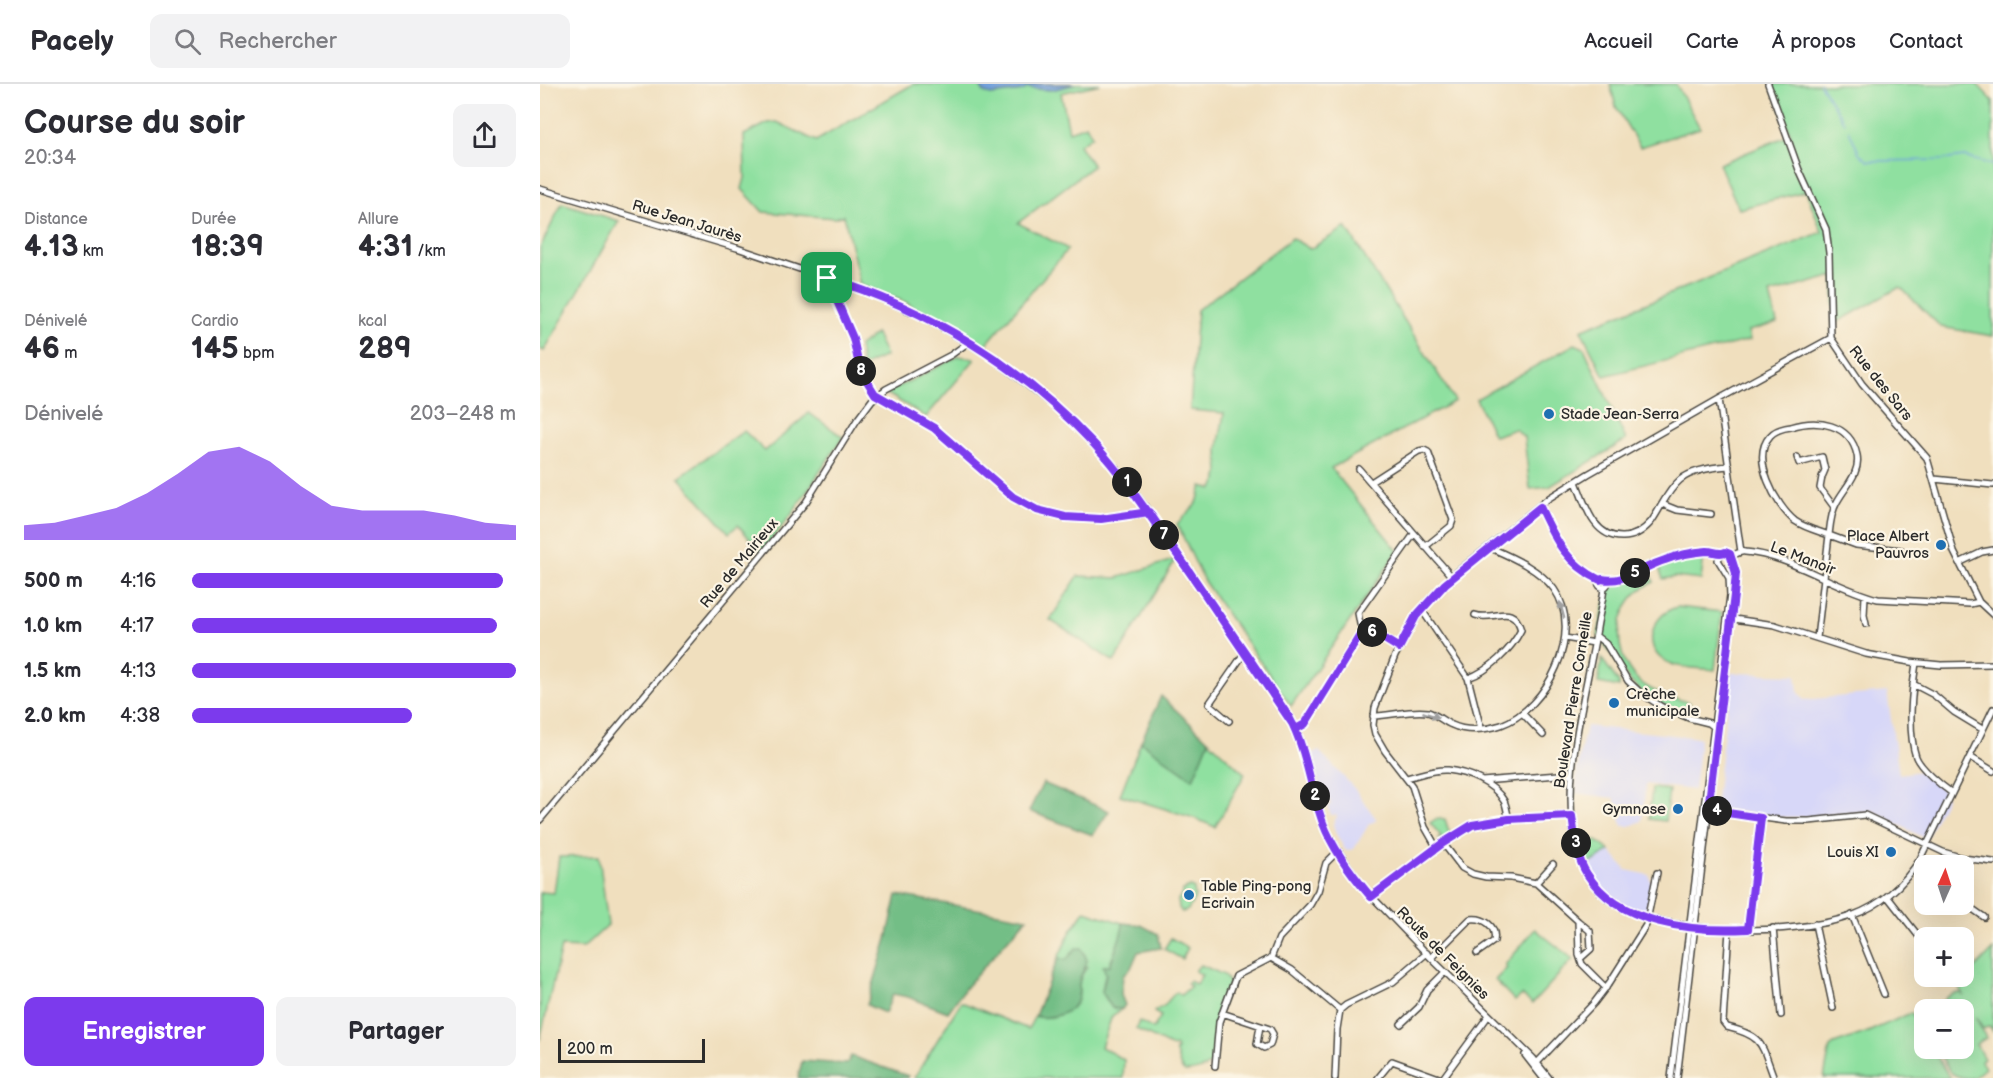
<!DOCTYPE html>
<html lang="fr">
<meta charset="utf-8">
<style>
:root{--surface:#fff;--page:#f2f2f3;--text:#2b2b33;--muted:#7c7c81;--line:#e1e1e2;--accent:#7c3aed}
body{margin:0;font-family:"Balsamiq Sans",sans-serif;background:var(--page);color:var(--text);height:100vh;display:flex;flex-direction:column;font-size:22px;white-space:nowrap}
*{box-sizing:border-box;margin:0}
p{font-size:20px;color:var(--muted)}
.icon{flex:none;width:33px;height:33px;fill:none;stroke:currentColor;stroke-width:2;stroke-linecap:round;stroke-linejoin:round}
.map{position:relative;flex:1;overflow:hidden}
.panel{display:flex;flex-direction:column;background:var(--surface);width:540px}
.panel>*{flex:none}
.needle{width:39px;rotate:3deg}
.buttons{position:absolute;left:1374px;top:771px;display:grid;gap:12px}
.buttons a{display:grid;place-items:center;width:60px;height:60px;border-radius:12px;background:var(--surface);box-shadow:0 6px 24px #0002;font-size:30px}
.scale{position:absolute;left:18px;bottom:15px;width:147px;box-sizing:border-box;padding-left:6px;border:3px solid #2b2b2b;border-top:0;font-size:16px;line-height:21px;white-space:nowrap;color:#2b2b2b;-webkit-text-stroke:4px #fcf5e5;paint-order:stroke}
.pin{position:absolute;display:grid;place-items:center;width:51px;height:51px;color:#fff;margin:-26px;border-radius:12px;box-shadow:0 3px 9px #0006}
.km{position:absolute;width:30px;height:30px;margin:-15px;border-radius:50%;background:#222;color:#fff;font-size:16px;line-height:30px;text-align:center}
.round{display:grid;place-items:center;flex:none;width:63px;height:63px;border-radius:12px;background:var(--page)}
.head{display:flex;align-items:center;justify-content:space-between;height:102px;padding:0 24px}
h1{font-size:33px;font-weight:700;line-height:45px}
.stats{display:grid;grid-template-columns:repeat(3,1fr);gap:9px;height:102px;padding:6px 24px}
.stats div{display:grid;align-content:center}
.stats b{font-size:30px;font-weight:700}
.stats small{font-size:16px;font-weight:400}
.stats p{font-size:16px}
.chart{height:168px;padding:12px 24px}
.chart p{display:flex;justify-content:space-between}
.chart svg{width:100%;height:108px;margin-top:6px;fill:var(--accent);opacity:.7}
.cta{display:flex;gap:12px;margin-top:auto;padding:12px 24px}
.cta a{flex:1;height:69px;border-radius:12px;background:var(--accent);color:#fff;font-size:24px;font-weight:700;line-height:69px;text-align:center}
.cta a+a{background:var(--page);color:var(--text)}
ul{padding:0 24px;list-style:none;font-size:20px}
li{display:grid;grid-template-columns:96px 72px 1fr;align-items:center;height:45px}
li i{height:15px;border-radius:8px;background:var(--accent)}
header{display:flex;align-items:center;gap:36px;box-sizing:border-box;height:84px;padding:0 30px;background:var(--surface);border-bottom:2px solid var(--line)}
header strong{font-size:28px}
nav{display:flex;gap:33px;margin-inline-start:auto;font-size:21px}
.search{width:420px;height:54px;background:var(--page);display:flex;align-items:center;gap:15px;box-sizing:border-box;padding:0 21px;border-radius:12px;color:var(--muted);font-size:22px}
main{display:flex;flex:1;min-height:0}
.map>svg:first-child{display:block}
.built{fill:#d7d7f8}
.green{fill:#8fe0a0;stroke:#5d8666;stroke-width:1.5}
.forest{fill:#73be86;stroke:#4f7458;stroke-width:1.5}
.water{fill:#72a1db;stroke:#4e6683;stroke-width:1.5}
.lines{fill:none;stroke-linecap:round;stroke-linejoin:round}
.stream{stroke:#72a1db;stroke-width:1.5}
.minor-casing{stroke:#494641;stroke-width:8}
.minor{stroke:#fff;stroke-width:5}
.oneway{fill:#a0a0a0}
.route-casing{stroke:#fff;stroke-width:12}
.route{stroke:#7c3aed;stroke-width:8}
.poi-dot{fill:#1f6fb2;stroke:#fcf5e5;stroke-width:2}
.labels{text-anchor:middle;stroke-width:4.5;stroke-linejoin:round;paint-order:stroke}
.street-label{font-size:15px;fill:#2b2b2b;stroke:#fcf5e5}
.poi-label{font-size:15px;fill:#2b2b2b;stroke:#fcf5e5;text-anchor:start}
</style>
<header>
<strong>Pacely</strong>
<div class="search"><svg class="icon" aria-label="search" viewBox="0 0 24 24"><circle cx="10" cy="10" r="6"/><path d="M15 15l6 6"/></svg>Rechercher</div>
<nav><a>Accueil</a><a>Carte</a><a>À propos</a><a>Contact</a></nav>
</header>
<main>
<section class="panel">
<div class="head"><div><h1>Course du soir</h1><p>20:34</p></div><a class="round"><svg class="icon" aria-label="share" viewBox="0 0 24 24"><path d="M12 15V3M7 8l5-5 5 5M5 13v7h14v-7"/></svg></a></div>
<div class="stats">
<div><p>Distance</p><b>4.13<small> km</small></b></div>
<div><p>Durée</p><b>18:39</b></div>
<div><p>Allure</p><b>4:31<small> /km</small></b></div>
</div>
<div class="stats">
<div><p>Dénivelé</p><b>46<small> m</small></b></div>
<div><p>Cardio</p><b>145<small> bpm</small></b></div>
<div><p>kcal</p><b>289</b></div>
</div>
<div class="chart"><p><span>Dénivelé</span>203–248 m</p>
<svg viewBox="0 0 160 44" preserveAspectRatio="none"><path d="M0 44V38L10 37L20 34L30 31L40 25L50 17L60 8L70 6L80 12L90 22L100 30L110 32L120 32L130 32L140 34L150 37L160 38V44z"/></svg>
</div>
<ul>
<li><b>500 m</b>4:16<i style="width:96%"></i></li>
<li><b>1.0 km</b>4:17<i style="width:94%"></i></li>
<li><b>1.5 km</b>4:13<i style="width:100%"></i></li>
<li><b>2.0 km</b>4:38<i style="width:68%"></i></li>
</ul>
<div class="cta"><a>Enregistrer</a><a>Partager</a></div>
</section>
<div class="map">
<svg width="1453" height="994" viewBox="0 0 1453 994">
<rect width="100%" height="100%" fill="#fcf5e5"/>
<filter id="ink" filterUnits="userSpaceOnUse"><feTurbulence type="fractalNoise" baseFrequency=".0167" numOctaves="2"/><feDisplacementMap in="SourceGraphic" scale="12" xChannelSelector="R" yChannelSelector="G"/><feConvolveMatrix kernelMatrix="1 2 1 2 8 2 1 2 1" color-interpolation-filters="sRGB"/></filter>
<filter id="wash" filterUnits="userSpaceOnUse"><feTurbulence type="fractalNoise" baseFrequency=".008" numOctaves="4" result="noise"/><feDisplacementMap in="SourceGraphic" scale="24" xChannelSelector="R" yChannelSelector="G"/><feGaussianBlur stdDeviation="1.35" result="paint"/><feColorMatrix in="noise" values="0 0 0 0 0 0 0 0 0 0 0 0 0 0 0 0 0 1.4 0 .05"/><feComposite in="paint" operator="in"/></filter>
<g filter="url(#wash)">
<rect width="100%" height="100%" fill="#f0dfbe"/>
<path class="built" d="M1191,589L1256,591L1258,607L1264,616L1347,608L1359,690L1382,687L1404,707L1406,714L1386,755L1333,727L1273,733H1231L1175,724Z
M1046,642L1160,654L1154,706L1106,700L1102,737L1090,742H1083L1075,723V714L1036,709L1037,685Z
M779,667L814,704L837,736L829,740L814,765L806,767L796,750L793,740L797,732L795,730L792,732L787,723L791,720L780,703L771,670Z
M1070,767L1086,786L1109,791L1112,802L1107,827L1102,828L1084,822L1070,813L1053,794L1046,782Z"/>
<path class="green" d="M373,0H560L521,9L529,47L546,41L552,52L539,61L553,82L478,139L528,165L444,263L365,218L320,201L304,131L295,134L223,128L202,105L205,94L204,51L228,39L237,38L276,57Z
M1070,0H1136L1160,44L1100,63L1076,23Z
M1232,0H1437L1453,17V252L1401,243L1360,203L1294,240V192L1230,210L1237,239L1208,247L1210,256L1064,292L1041,246L1282,148L1266,107L1199,125L1179,80L1245,53L1251,52Z
M22,119L79,137L4,267L0,265V164Z
M806,143L915,317L791,384L858,467L751,622L664,497L637,440L657,419L662,402L673,405L679,391L678,365L684,329L650,326L657,226L752,154L770,165Z
M336,250L346,272L322,283L319,262Z
M1035,260L1044,264L1086,356L1009,403L990,405L984,353L975,345L954,352L936,315Z
M419,272L435,275L386,333L346,309Z
M269,329L303,353L252,430L221,468L198,441L189,449L139,393L204,347L225,367Z
M1163,470L1164,472L1161,496L1135,493L1123,495L1118,481L1138,475Z
M636,475L574,578L510,536L538,492L577,494Z
M1106,487L1110,489L1114,498C1075,514 1068,567 1098,596C1112,609 1132,613 1150,619L1149,633L1109,614L1090,597L1058,551L1068,504C1075,496 1095,492 1106,487Z
M1137,523L1182,528L1175,586C1160,584 1139,585 1125,577C1101,563 1112,530 1137,523Z
M1062,575L1079,599V603L1058,599Z
M669,657L705,690L675,743L654,734L580,711L601,658L653,694Z
M1112,704L1129,706L1125,737L1109,735Z
M896,735H905L910,751L903,755H899L901,752L890,739Z
M1039,753L1057,757L1070,767L1046,782Z
M59,772L68,841L43,864L21,863L0,956V808L14,809L19,773Z
M650,803L654,805L655,813L648,826L642,828L639,824L638,816L642,810L643,806Z
M545,827L583,839C585,848 571,877 566,888C564,894 563,901 562,908L572,924L582,925L572,932L561,963L584,976L583,994H374L421,918L488,945L495,932C508,936 532,930 538,916C540,910 538,902 540,896C541,891 544,887 547,883L518,874L531,847Z
M995,845L1033,875L992,920L982,911L975,917L955,896L967,884L965,881Z
M631,854L648,864L642,875L624,865Z
M1453,866V948L1450,942L1443,945L1435,933L1446,954L1436,960L1444,975L1441,977L1445,984L1433,994C1407,994 1409,985 1397,965L1424,964V926L1399,925L1402,924L1401,920C1404,914 1413,908 1420,909L1423,911L1418,901Z
M661,881L684,891L689,899L677,934L672,978C666,985 654,988 645,988L641,984L635,966H637L636,962L632,963L596,945L599,937L613,945L621,932L614,928C617,924 621,925 625,921C629,916 631,912 637,908L641,911L651,902L647,900L649,897L656,900L662,891L655,887L659,882Z
M1371,929L1384,952V964L1392,965L1410,994H1284L1290,963L1294,960L1328,948Z"/>
<path class="forest" d="M621,612L669,657L653,695L601,658Z
M503,699L569,727L553,751L489,727Z
M357,811L487,834L426,903L408,928L368,913L353,910L345,929L327,921L347,855Z
M583,839L601,841L618,850L621,864L598,868L591,884L583,892L581,911L585,921L582,925L572,924L562,908L566,890L563,882L570,881C573,872 584,846 583,839Z
M536,864H541C551,880 546,878 540,894C538,901 540,910 537,917C529,931 508,936 495,932L518,874L526,876Z
M311,972L368,992L367,994H258L262,977L307,980Z"/>
<path class="water" d="M439,0H533V1L511,6L487,4L483,7L451,11L444,9Z"/>
<g class="lines">
<path class="stream" d="M1280,0L1304,38
M1309,46L1319,69L1328,77L1401,76L1424,73L1453,81"/>
</g>
</g>
<g filter="url(#ink)">
<g class="lines">
<g class="minor-casing">
<path id="minor" d="M1228,0L1259,86L1286,145L1289,169L1291,254L1322,300L1387,374L1414,468L1439,518L1453,531
M0,105L197,164L328,208L390,236L452,273L524,330L576,384L609,428L749,633L756,645L765,672L784,741L791,756L820,800L891,874L993,974L1009,994
M287,194L313,254L320,286L335,310L394,344L473,413L497,426L525,433L561,435L609,428
M1179,315L1201,468
M1257,373L1259,379L1282,373L1285,386L1282,393L1280,404L1294,423
M819,385L912,493
M1394,395L1453,401
M831,398L879,367L884,366L888,368L913,436L911,442L885,463
M1036,398C1045,420 1053,454 1083,453C1095,453 1104,446 1111,438C1121,424 1127,407 1140,396C1152,386 1174,383 1189,382
M1122,420L1137,426L1171,430
M1000,423C1015,456 1026,480 1060,496
M1192,472C1196,470 1200,467 1205,468C1250,471 1295,505 1338,515L1430,520L1439,518
M1419,479L1442,468L1453,466
M1058.5 499a4.5 4.5 0 1 1 9 0a4.5 4.5 0 1 1-9 0Z
M1068,497L1088,493L1108,482L1139,471L1170,467L1181,470
M1064,503C1063,517 1059,531 1057,544C1046,612 1019,697 1037,764C1042,783 1052,802 1067,814C1117,854 1252,852 1311,832C1340,822 1364,801 1380,775L1453,625
M1325,512L1324,531L1326,540
M880,527L884,529L928,594L941,645
M1194,535L1235,541L1326,570L1370,578L1401,581L1453,580
M1056,552L1066,560L1088,597L1102,610L1122,623L1149,634L1169,639L1174,643
M1025,554L1054,559
M1277,554L1289,451C1278,447 1265,444 1255,437C1236,422 1210,374 1230,352C1235,346 1243,344 1251,343C1277,335 1310,339 1317,371C1321,390 1303,405 1296,420C1291,429 1290,442 1289,451L1316,461L1361,466
M859,564L820,540L818,529L874,450
M1376,579C1372,606 1367,646 1376,673C1381,685 1402,702 1412,709
M928,594C949,587 971,566 981,546C973,517 954,538 935,531
M1373,600L1394,611L1414,628L1442,645
M983,630L1003,651
M833,632C851,632 871,625 888,628C896,630 904,638 912,641C926,648 946,646 961,641C1007,625 1045,548 1014,505C1000,486 974,474 953,465L950,462
M689,637L669,620L705,568
M756,645L765,640L825,543
M1430,673L1453,687
M866,694C879,691 894,685 907,686C927,688 954,699 964,717C967,723 967,730 969,735
M942,697L1031,690
M1165,726L1246,737H1269L1325,731L1403,768L1423,774L1453,778
M0,736L266,418L317,336L332,316L346,305L411,271L429,258
M903,759L922,784L933,790L946,793L971,794L996,799L1038,837L1039,871L1042,880L1066,904
M897,764L885,743L872,702L845,667L835,650L833,641L835,624L855,572L880,527L890,515L917,488L1009,414L1048,390L1179,315L1291,254
M1375,784L1384,791
M996,799L1013,780
M1347,812L1384,859
M831,813L903,759L932,741L969,735L1032,732
M1424,819L1444,833
M1312,831L1344,910
M1038,837L1050,847L1051,865L1041,874
M1275,840L1293,924
M1233,844L1241,931
M1208,845L1221,734
M1189,846L1183,938L1187,943C1224,952 1221,960 1234,994
M731,874L752,886L800,926L797,945L795,994
M731,874L739,854L770,821L778,807L786,779L798,767
M891,874L930,835C944,833 957,842 954,857L937,869
M800,926L806,921L853,898L887,869
M682,929L730,945L733,950L730,961L724,964L717,960L720,942
M861,940L879,923L887,906L905,888
M985,971L1003,994
M675,982L679,938L696,892L731,874
M994,982L1054,919L1070,898L1106,841L1117,789
M838,994L852,977L899,994
M903,994L949,931
M1131,994L1190,511L1189,494L1178,476L1181,470L1185,468L1192,472V479L1196,489L1194,511L1137,994"/>
</g>
<use href="#minor" class="minor"/>
</g>
<defs><path id="oneway-solid" d="M-6-.8H1V-3.2L6.5 0L1 3.2V.8H-6Z" transform="scale(1.5)"/></defs>
<g class="oneway">
<use href="#oneway-solid" transform="translate(1022 526) rotate(-105)"/>
<use href="#oneway-solid" transform="translate(891 631) rotate(18)"/>
</g>
</g>
<g class="lines" filter="url(#ink)">
<g class="route-casing">
<path id="route" d="M287,194C389,225 481,282 554,360C585,394 609,431 636,469C674,523 712,578 749,633C767,666 770,704 783,739C793,766 813,792 831,813L903,759L932,741L969,735L1032,732C1035,752 1036,773 1047,790C1079,841 1153,848 1208,845L1221,734L1168,726L1194,511L1196,489L1190,470L1185,468C1179,471 1174,467 1167,467C1153,468 1138,471 1125,476C1104,482 1084,500 1062,495L1060,496C1026,480 1015,455 1000,423L905,500L876,532L859,564L825,543L765,640L756,645L609,428L561,435L525,433L497,426L473,413L394,344L335,310L320,286L313,254L287,194"/>
</g>
<use href="#route" class="route"/>
</g>
<g class="poi-dot">
<circle cx="1009" cy="330" r="6"/>
<circle cx="1401" cy="461" r="6"/>
<circle cx="1074" cy="619" r="6"/>
<circle cx="1138" cy="725" r="6"/>
<circle cx="1351" cy="768" r="6"/>
<circle cx="649" cy="811" r="6"/>
</g>
<g class="labels">
<g class="street-label">
<text transform="translate(147 137) rotate(17)" y="5">Rue Jean Jaurès</text>
<text transform="translate(1341 299) rotate(51)" y="5">Rue des Sars</text>
<text transform="translate(1263 474) rotate(21)" y="5">Le Manoir</text>
<text transform="translate(199 479) rotate(-50)" y="5">Rue de Mairieux</text>
<text transform="translate(1033 616) rotate(-81)" y="5">Boulevard Pierre Corneille</text>
<text transform="translate(903 869) rotate(45)" y="5">Route de Feignies</text>
</g>
<g class="poi-label">
<text x="1021" y="335">Stade Jean-Serra</text>
<text x="1389" y="457" text-anchor="end">Place Albert<tspan x="1389" dy="17">Pauvros</tspan></text>
<text x="1086" y="615">Crèche<tspan x="1086" dy="17">municipale</tspan></text>
<text x="1126" y="730" text-anchor="end">Gymnase</text>
<text x="1339" y="773" text-anchor="end">Louis XI</text>
<text x="661" y="807">Table Ping-pong<tspan x="661" dy="17">Ecrivain</tspan></text>
</g>
</g>
</svg>
<div class="buttons">
<a><svg class="needle" viewBox="-14 -14 28 28"><path d="M0-13l5 13h-10z" fill="#e53935"/><path d="M0 13l5-13h-10z" fill="#7c7c81"/></svg></a>
<a>+</a>
<a>−</a>
</div>
<div class="scale">200 m</div>
<div class="pin" style="left:287px;top:194px;background:#1e9e55"><svg class="icon" aria-label="arrive" viewBox="0 0 24 24"><path d="M6 21V4h12l-3 4 3 4H6"/></svg></div>
<b class="km" style="left:587px;top:398px">1</b>
<b class="km" style="left:775px;top:712px">2</b>
<b class="km" style="left:1036px;top:759px">3</b>
<b class="km" style="left:1177px;top:727px">4</b>
<b class="km" style="left:1095px;top:489px">5</b>
<b class="km" style="left:832px;top:548px">6</b>
<b class="km" style="left:624px;top:451px">7</b>
<b class="km" style="left:321px;top:287px">8</b>
</div>
</main>
